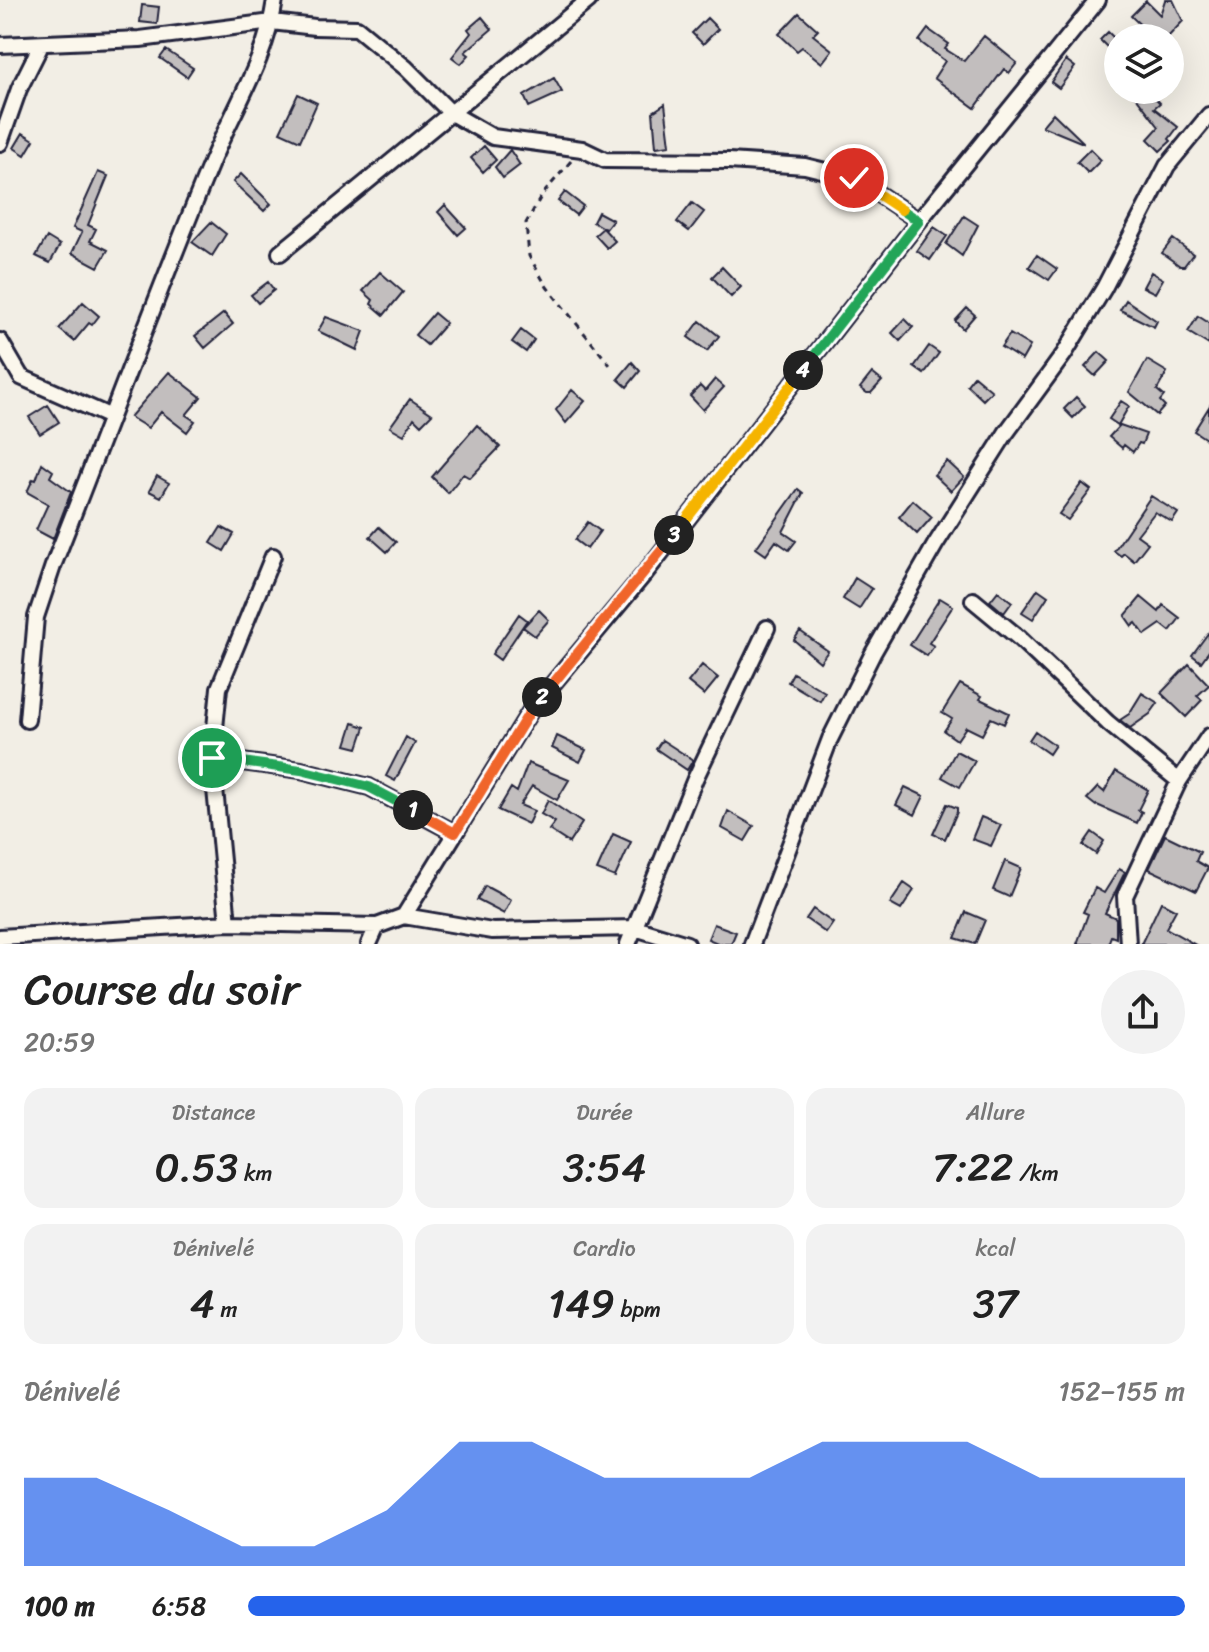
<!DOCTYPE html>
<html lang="fr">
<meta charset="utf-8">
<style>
:root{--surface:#fff;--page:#f2f2f2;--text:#222;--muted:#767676;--accent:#2563eb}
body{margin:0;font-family:Sriracha,sans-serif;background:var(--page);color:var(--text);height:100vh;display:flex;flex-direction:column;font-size:30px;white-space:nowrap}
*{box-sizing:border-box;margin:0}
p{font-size:26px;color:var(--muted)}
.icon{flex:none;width:44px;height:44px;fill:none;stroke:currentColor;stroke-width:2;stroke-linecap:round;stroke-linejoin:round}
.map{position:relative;height:944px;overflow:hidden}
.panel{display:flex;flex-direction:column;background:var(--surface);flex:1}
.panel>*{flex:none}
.controls{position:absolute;left:1104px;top:24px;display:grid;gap:16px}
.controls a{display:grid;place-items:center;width:80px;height:80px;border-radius:50%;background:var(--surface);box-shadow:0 8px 32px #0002;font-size:40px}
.pin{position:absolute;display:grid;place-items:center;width:68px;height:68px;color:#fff;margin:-34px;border:4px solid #fff;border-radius:50%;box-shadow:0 2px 8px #0007}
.km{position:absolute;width:40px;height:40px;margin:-20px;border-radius:50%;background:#222;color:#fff;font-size:22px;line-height:40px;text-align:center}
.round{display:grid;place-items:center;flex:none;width:84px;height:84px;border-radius:42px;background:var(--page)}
.summary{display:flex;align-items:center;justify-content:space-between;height:136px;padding:0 24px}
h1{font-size:44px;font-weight:600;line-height:60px}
.stats{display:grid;grid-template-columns:repeat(3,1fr);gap:12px;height:136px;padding:8px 24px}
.stats div{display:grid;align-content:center;border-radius:20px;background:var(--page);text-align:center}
.stats b{font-size:40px;font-weight:600}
.stats small{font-size:22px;font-weight:400}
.stats p{font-size:22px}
.chart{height:224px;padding:16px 24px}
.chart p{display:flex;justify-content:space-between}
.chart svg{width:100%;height:144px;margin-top:8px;fill:var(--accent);opacity:.7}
ul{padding:0 24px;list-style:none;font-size:26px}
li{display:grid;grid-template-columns:128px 96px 1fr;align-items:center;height:60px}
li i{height:20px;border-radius:10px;background:var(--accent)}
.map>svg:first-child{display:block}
.building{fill:#c2bebe;stroke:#22223b;stroke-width:2}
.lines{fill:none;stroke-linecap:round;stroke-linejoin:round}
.minor-casing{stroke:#22223b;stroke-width:20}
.path{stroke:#22223b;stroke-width:3;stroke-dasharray:6 6;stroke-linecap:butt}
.minor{stroke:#fbf7ec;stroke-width:14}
.split-1-casing{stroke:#fff;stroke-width:16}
.split-2-casing{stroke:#fff;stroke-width:16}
.split-3-casing{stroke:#fff;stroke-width:16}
.split-4-casing{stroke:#fff;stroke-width:16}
.split-5-casing{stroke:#fff;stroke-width:16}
.split-6-casing{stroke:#fff;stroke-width:16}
.split-1{stroke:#22a559;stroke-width:10}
.split-2{stroke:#f0652b;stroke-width:10}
.split-3{stroke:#f0652b;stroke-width:10}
.split-4{stroke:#f5b400;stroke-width:10}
.split-5{stroke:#22a559;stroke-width:10}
.split-6{stroke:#f5b400;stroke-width:10}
</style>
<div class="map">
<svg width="1209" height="944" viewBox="0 0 1209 944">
<rect width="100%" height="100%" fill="#f2eee5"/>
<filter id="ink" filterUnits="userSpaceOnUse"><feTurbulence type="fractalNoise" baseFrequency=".0125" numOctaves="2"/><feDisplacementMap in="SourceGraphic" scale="16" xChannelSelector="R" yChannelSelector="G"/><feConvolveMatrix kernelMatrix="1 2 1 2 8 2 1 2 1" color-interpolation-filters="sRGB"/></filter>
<g filter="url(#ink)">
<path class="building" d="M1165,0H1173L1183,21L1167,38H1154L1131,16L1146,1L1160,15Z
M142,5L159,7L157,24L140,22Z
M799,13L818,30L813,35L832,50L822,63L802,47L797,51L779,34Z
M482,17L492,29L465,52L469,55L461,64L452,57L471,33L468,29Z
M707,18L718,29L703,44L692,33Z
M928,29L949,44L945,49L964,61L984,36L1017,63L1009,73L1004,69L975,108L934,78L945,61L919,41Z
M1108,32L1118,42V58L1100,40Z
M166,50L193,68L187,77L160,58Z
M1066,60L1075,67L1059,88L1051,82Z
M554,78L562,92L529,107L524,96Z
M1125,90H1148L1160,103L1154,108L1178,127L1169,139L1171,141L1160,151L1148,139L1159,127L1136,97Z
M298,94L317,103L300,141L280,132Z
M665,104L670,145L656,147L653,112Z
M1053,113L1083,142V143L1042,126Z
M23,133L34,140L25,155L14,148Z
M484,146L496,160L483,172L471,158Z
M1090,149L1101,160L1088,173L1077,162Z
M510,150L520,165L503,178L495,167Z
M98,172L108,176L88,225L96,229L90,241L108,250L98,267L72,253L82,232L73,228Z
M241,174L271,204L264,211L233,182Z
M565,192L583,206L576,215L558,201Z
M692,203L704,212L689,231L677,222Z
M445,205L466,228L458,235L438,212Z
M598,212L613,220L606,229L603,228L615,241L607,248L595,235L603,228L593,222Z
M964,216L978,225L962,256L946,244Z
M211,222L226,234L212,256L192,242Z
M934,227L947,236L930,260L917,251Z
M47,237L60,245L50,263L36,256Z
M1173,239L1193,254L1184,266H1180L1162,253Z
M1037,255L1057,269L1049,280L1029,267Z
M722,267L741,287L731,297L712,277Z
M380,272L403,292L384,315L371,304L373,300L363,291Z
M1151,272L1163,279L1155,293L1143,287Z
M268,282L274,290L258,303L251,295Z
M1126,300L1157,321L1154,327L1120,310Z
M83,302L99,316L92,325L89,323L74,341L59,329Z
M967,308L975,315L963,329L955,321Z
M224,313L233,324L205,348L195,336Z
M434,313L446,323L427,345L415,335Z
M1198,316L1209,323V345L1188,332Z
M326,317L364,331L357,350L318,331Z
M905,319L913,327L900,341L892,333Z
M700,321L719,336L707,351L688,337Z
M521,330L534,340L526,352L512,342Z
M1010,334L1030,346L1022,360L1001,347Z
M929,346L939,353L924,374L914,367Z
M1099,352L1109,361L1095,376L1085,367Z
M1147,360L1167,372L1157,390L1164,396L1160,401L1165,406L1157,415L1129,392Z
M632,362L640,371L627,387L618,379Z
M169,372L201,397L186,415L195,421L187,432L161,412L148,428L130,417Z
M872,373L882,381L871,393H867L860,388Z
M974,376L992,391L983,400L967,385Z
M715,379L724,387L703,410L690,396L700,386L705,391Z
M572,390L585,401L566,423L556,410Z
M1076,397L1085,406L1073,418L1064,409Z
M410,399L432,414L421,425L414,418L404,435L390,427Z
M1121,401L1129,406L1118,425L1109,419Z
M48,405L59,422L40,434L29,417Z
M1209,407V441L1194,431Z
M477,425L500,447L470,478L463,474L448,493L432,477Z
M1120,425L1146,434L1142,444L1139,443L1133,452L1124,445L1122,448L1109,437Z
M947,461L964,477L951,491L934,475Z
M42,463L53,471L50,477L71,492L53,539L36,530L48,504L27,492L33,479L36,480Z
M157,476L169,483L161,497L149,491Z
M1082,483L1091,490L1068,520L1059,514Z
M798,489L803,493L783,532L796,541L789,550L776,541L766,555L756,548Z
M1151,496L1178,513L1172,522L1155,512L1137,535L1148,543L1134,561L1124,553L1121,556L1114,551Z
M913,500L932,517L917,534L899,517Z
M588,522L600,531L587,549L575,540Z
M221,527L234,534L224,551L211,543Z
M379,527L396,542L387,552L370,537Z
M855,578L872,589L859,609L843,599Z
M1038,589L1048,596L1033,619L1022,612Z
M998,591L1012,602L1004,613L990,601Z
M1141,597L1159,612L1163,605L1180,618L1170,631L1161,624L1145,635L1136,623L1132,626L1125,616Z
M940,598L953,606L929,643L934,646L927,656L910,645Z
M539,610L549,620L535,636L523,627Z
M519,614L527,620L500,660L492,654Z
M800,631L828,651L820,662L794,640Z
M1209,632V651L1201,662L1192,655Z
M1189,664L1209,685L1197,696L1202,700L1186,717L1161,693Z
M702,665L718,678L704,695L688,682Z
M793,673L825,692L820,701L788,682Z
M960,684L982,696L980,699L1009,713L1004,724L991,718L982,735L966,727L957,740L944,731L952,719L942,713Z
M1142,693L1158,703L1150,714L1130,728L1120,720L1129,714Z
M353,723L365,727L358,748L346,745Z
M1035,731L1055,745L1049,754L1029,740Z
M557,736L586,750L580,762L552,748Z
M406,737L415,743L395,781L386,776Z
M662,740L693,760L687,770L656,749Z
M956,751L975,761L960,787L942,777Z
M528,763L569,780L557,800L532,786L520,805L534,811L528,824L498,810L511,788L517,792Z
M1116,771L1148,790L1138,810L1142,812L1137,823L1097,805L1096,806L1087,799L1098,787L1104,792Z
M905,787L924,796L915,815L896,805Z
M548,800L582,823L569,843L549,830L555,822L541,814Z
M947,804L957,808V812L945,839L933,834Z
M728,811L754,826L745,841L722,828Z
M981,817L1001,825L991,846L972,839Z
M1092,832L1104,841L1096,854L1083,845Z
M613,834L631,842L615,877L597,870Z
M1165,835L1200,852L1196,861L1208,868L1196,891L1149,869Z
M1005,861L1021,868L1009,897L993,890Z
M1119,869L1125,872L1105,913L1116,918V938L1111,936L1108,944H1077L1088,914L1083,912L1095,888L1104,893Z
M904,883L914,890L901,910L890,904Z
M485,886L511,900L504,914L477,900Z
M1161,902L1176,910L1166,928L1194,944H1141Z
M813,909L833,923L826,933L806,919Z
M966,912L985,920L975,944L955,938Z
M714,924L736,932L731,944H720L708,939Z"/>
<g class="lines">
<g class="minor-casing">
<path id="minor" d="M0,45L140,39L272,22L315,27L357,28L406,68L451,113L493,137L582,149L605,160L729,161L805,166L854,178L919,221
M0,143L19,89L41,45
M280,253L589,0
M0,341L21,377L111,417
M973,600L1019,638L1108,723L1179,781
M27,720L36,617L53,566C106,432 156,297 211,163C233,110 267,58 275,0
M212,758L301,770L369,787L455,833
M404,916L492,931L635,928L687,944
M228,923L212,758L219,688L273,556
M0,937L228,923L377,926L404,916L531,710L646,572L919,221L1098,0
M369,944L377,926
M628,944L695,779L767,628
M752,944L830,739L873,653L935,545L1006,433L1064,354L1104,288L1167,166L1209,115
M1128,944L1125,896L1179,781L1209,736"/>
</g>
<path class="path" d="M571,161L542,195L526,223L529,256L547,287L610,365"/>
<use href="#minor" class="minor"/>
</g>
</g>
<g class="lines" filter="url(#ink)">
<g class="split-1-casing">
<path id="split-1" d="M212,758L301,770L369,787L413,810"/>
</g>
<g class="split-2-casing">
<path id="split-2" d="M413,810L455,833L531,710L542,697"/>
</g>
<g class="split-3-casing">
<path id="split-3" d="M542,697L674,535"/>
</g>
<g class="split-4-casing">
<path id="split-4" d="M674,535L803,370"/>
</g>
<g class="split-5-casing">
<path id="split-5" d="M803,370L919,221L902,210"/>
</g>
<g class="split-6-casing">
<path id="split-6" d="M854,178L902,210"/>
</g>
<use href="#split-1" class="split-1"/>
<use href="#split-2" class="split-2"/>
<use href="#split-3" class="split-3"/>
<use href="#split-4" class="split-4"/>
<use href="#split-5" class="split-5"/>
<use href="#split-6" class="split-6"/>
</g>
</svg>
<div class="controls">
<a><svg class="icon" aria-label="layers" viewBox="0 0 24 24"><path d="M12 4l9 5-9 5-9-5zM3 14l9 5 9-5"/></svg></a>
</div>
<div class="pin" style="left:212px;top:758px;background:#1e9e55"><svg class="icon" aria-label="arrive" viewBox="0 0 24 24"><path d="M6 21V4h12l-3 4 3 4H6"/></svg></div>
<div class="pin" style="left:854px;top:178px;background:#d93025"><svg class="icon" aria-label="check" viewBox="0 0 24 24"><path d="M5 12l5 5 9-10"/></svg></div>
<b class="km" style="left:413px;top:810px">1</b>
<b class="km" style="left:542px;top:697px">2</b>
<b class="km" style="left:674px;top:535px">3</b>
<b class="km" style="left:803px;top:370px">4</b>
</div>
<section class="panel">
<div class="summary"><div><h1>Course du soir</h1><p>20:59</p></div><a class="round"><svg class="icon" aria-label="share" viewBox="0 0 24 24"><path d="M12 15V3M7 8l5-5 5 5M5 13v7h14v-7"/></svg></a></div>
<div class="stats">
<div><p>Distance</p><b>0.53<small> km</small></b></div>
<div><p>Durée</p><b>3:54</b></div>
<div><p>Allure</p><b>7:22<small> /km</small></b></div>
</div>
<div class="stats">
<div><p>Dénivelé</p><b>4<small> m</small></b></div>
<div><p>Cardio</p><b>149<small> bpm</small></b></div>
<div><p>kcal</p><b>37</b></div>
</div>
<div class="chart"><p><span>Dénivelé</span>152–155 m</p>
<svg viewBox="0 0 160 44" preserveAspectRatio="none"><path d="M0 44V17L10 17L20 27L30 38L40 38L50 27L60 6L70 6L80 17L90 17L100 17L110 6L120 6L130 6L140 17L150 17L160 17V44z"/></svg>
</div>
<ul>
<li><b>100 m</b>6:58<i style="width:100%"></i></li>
</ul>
</section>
